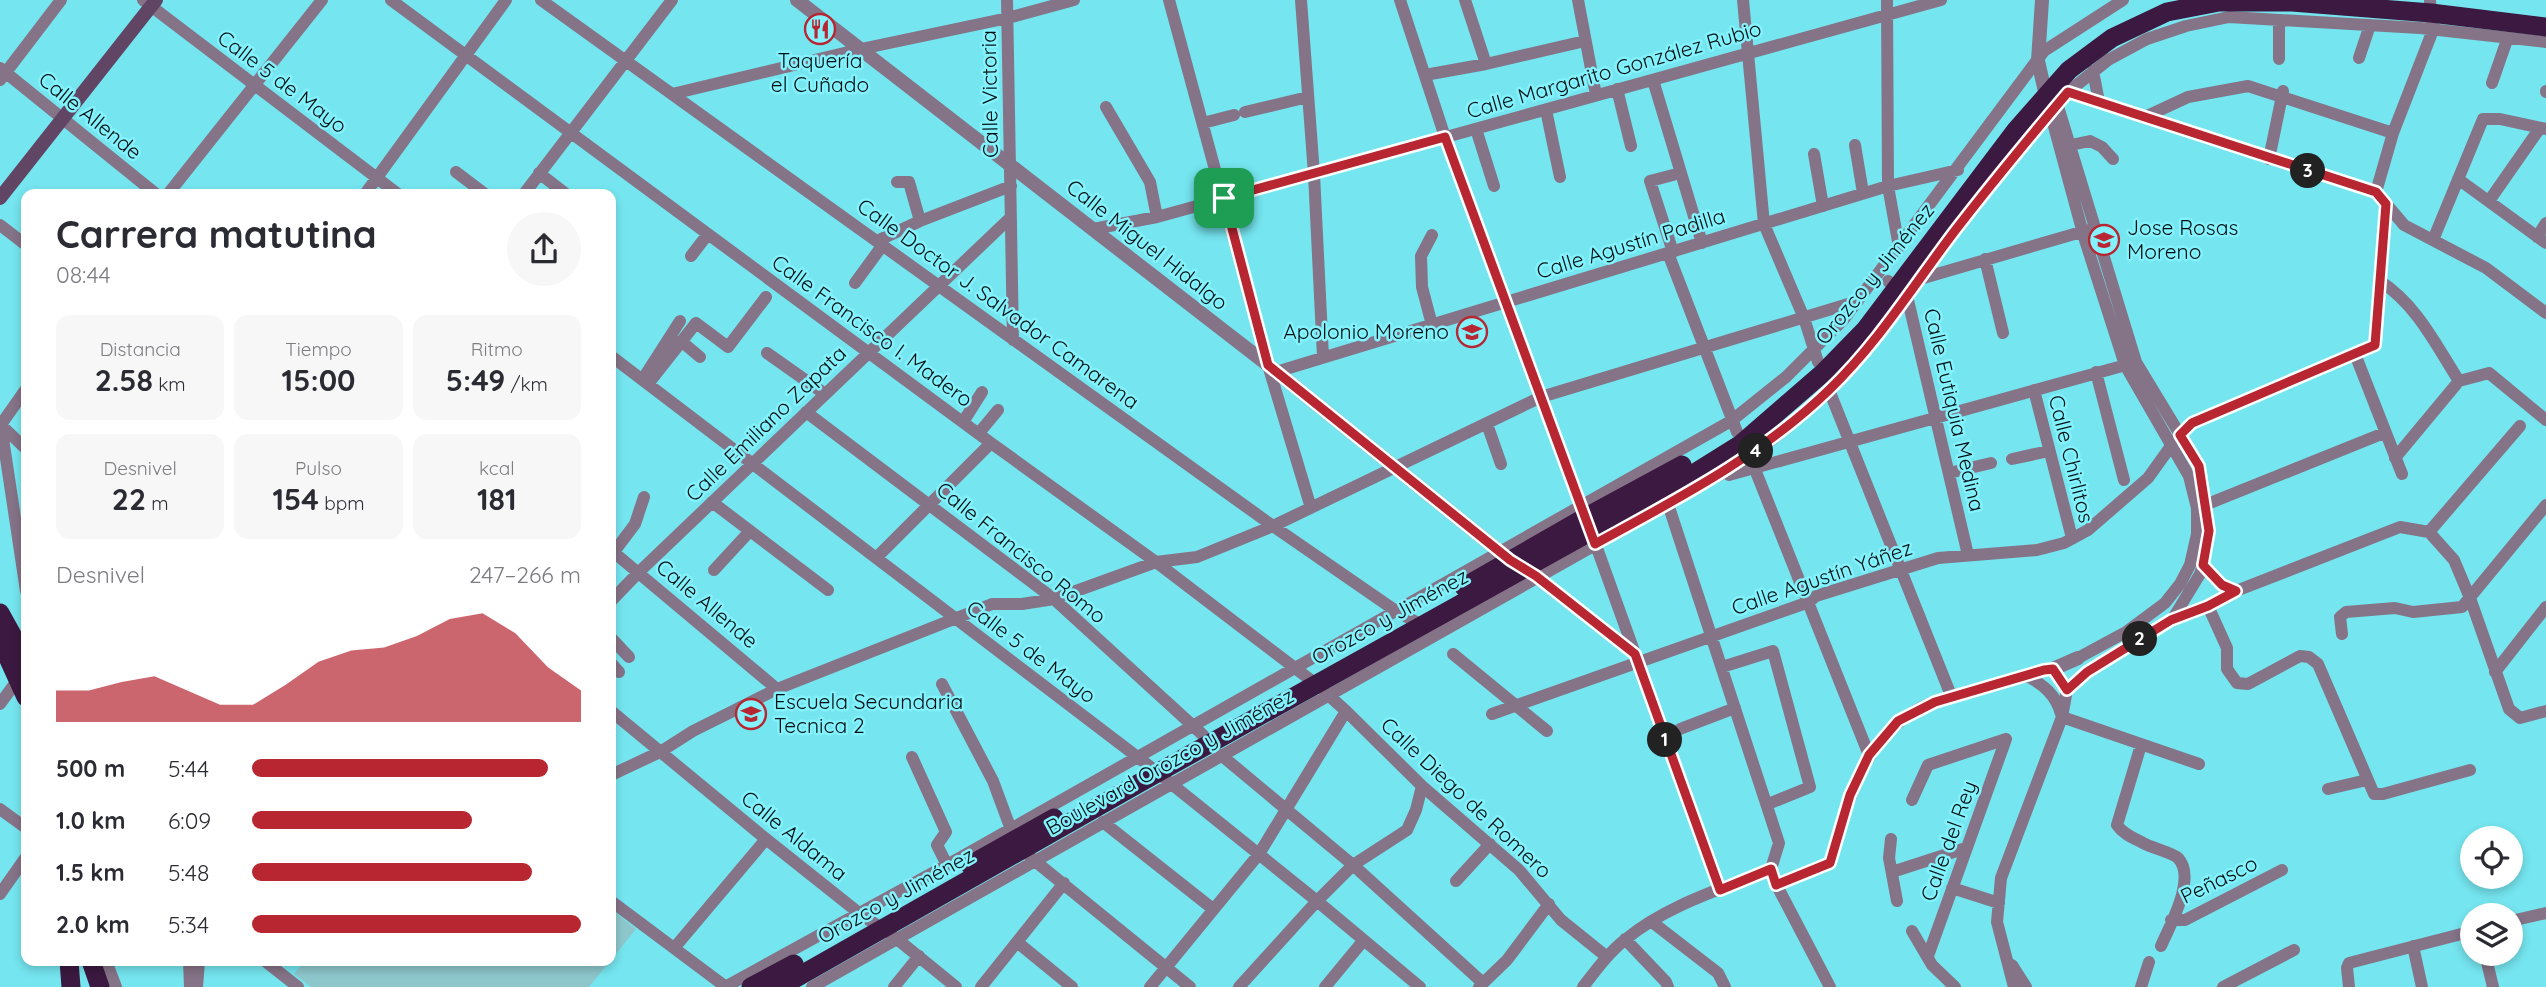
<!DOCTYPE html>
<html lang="es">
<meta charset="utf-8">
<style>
:root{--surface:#fff;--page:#f7f7f7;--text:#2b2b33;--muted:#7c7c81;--accent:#b72631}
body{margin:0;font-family:Quicksand,sans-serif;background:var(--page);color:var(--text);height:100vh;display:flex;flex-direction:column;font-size:26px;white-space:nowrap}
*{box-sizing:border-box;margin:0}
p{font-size:23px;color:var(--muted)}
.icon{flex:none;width:38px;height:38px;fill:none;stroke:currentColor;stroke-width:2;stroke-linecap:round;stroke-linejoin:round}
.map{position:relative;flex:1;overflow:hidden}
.panel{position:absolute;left:21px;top:189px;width:595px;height:777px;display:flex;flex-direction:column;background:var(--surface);border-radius:14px;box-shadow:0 4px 10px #0003}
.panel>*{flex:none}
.fabs{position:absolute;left:2460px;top:826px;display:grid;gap:14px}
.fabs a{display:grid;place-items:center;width:63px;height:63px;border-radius:50%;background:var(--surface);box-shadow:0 4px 10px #0003;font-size:35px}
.pin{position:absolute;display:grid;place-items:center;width:60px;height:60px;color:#fff;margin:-30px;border-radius:14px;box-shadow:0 4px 10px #0006}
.km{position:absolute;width:35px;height:35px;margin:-18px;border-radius:50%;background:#222;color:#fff;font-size:19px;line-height:35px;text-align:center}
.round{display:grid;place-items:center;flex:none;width:74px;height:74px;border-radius:37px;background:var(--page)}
.headline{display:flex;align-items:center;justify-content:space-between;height:119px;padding:0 35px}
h1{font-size:38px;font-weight:700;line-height:52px}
.metrics{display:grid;grid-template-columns:repeat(3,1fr);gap:10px;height:119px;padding:7px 35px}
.metrics div{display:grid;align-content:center;border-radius:14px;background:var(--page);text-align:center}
.metrics b{font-size:30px;font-weight:700}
.metrics small{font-size:19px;font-weight:400}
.metrics p{font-size:19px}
.chart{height:196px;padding:14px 35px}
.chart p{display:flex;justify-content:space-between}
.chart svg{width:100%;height:126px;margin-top:7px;fill:var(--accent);opacity:.7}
ul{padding:0 35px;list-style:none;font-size:23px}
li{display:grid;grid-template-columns:112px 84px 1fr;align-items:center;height:52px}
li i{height:18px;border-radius:9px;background:var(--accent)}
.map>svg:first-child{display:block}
.green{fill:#8dc7cc}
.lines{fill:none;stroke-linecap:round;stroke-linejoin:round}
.minor{stroke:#857387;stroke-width:12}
.tertiary{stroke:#857387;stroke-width:14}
.secondary{stroke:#604664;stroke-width:14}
.trunk{stroke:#3b1940;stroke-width:19}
.route-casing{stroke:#fff;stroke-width:14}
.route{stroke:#b72631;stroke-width:9}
.labels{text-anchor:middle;stroke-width:5;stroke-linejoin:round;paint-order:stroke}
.poi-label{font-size:21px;fill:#001012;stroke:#83f2fc;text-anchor:start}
.street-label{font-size:21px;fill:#001012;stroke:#83f2fc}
</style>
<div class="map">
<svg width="2546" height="987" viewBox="0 0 2546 987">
<rect width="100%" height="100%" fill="#75e5ef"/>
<path class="green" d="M611,909L636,929L611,960Z
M305,961H610L589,987H311L294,974Z"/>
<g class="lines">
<path class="minor" d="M143,0L398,194
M391,0L991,443L1156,562L1316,684L1346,711L1422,786L1519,870L1561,920L1607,957
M541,0L1273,526L1396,611L1427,628
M1007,0L1013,340
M1169,0L1268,365L1311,508
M1301,0L1314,174L1323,357
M1400,0L1445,137L1584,514
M1465,0L1486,64
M1578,0L1596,95
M1743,0L1764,224L1804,318L1818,362
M1887,0L1888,186L1899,247
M2359,58L2370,25
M2279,59V20
M0,68L156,194
M2093,71L2099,102
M1425,75L1486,64L1585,41
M0,80L61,0
M1653,80L1702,243
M2492,83L2508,37
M1617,89L1631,146
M2068,92L2376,192L2404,225L2486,268L2546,313
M2546,92V91
M672,94L861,49L1008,18L1074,0
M2056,100L2136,362L2199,466L2209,531L2203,565L2200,574L2172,620
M1106,107L1150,182L1157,217
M2049,108L2084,237L2125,365L2189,476L2197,508V534L2190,565L2180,584L2165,603L2126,632L2078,658
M1546,110L1560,177
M1245,112L1308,97
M2145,117L2188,97L2248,86L2393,133
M1203,123L1234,115
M1476,129L1494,186
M1855,145L1863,193
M2071,145L2090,141L2102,147L2113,159
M1814,154L1823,206
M2269,159L2283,91
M456,172L485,194
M539,173L566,194
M2458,179L2546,243
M897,182H909L920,221
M2376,192L2393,133L2433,30L2430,1
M168,194L322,0
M365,194L506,0
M524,194L672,0
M2489,201L2540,128
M0,225L26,245
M1093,229L1157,217L1941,0
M2537,237L2546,223
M2433,240L2483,119H2500L2546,129
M877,241L920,221L1011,186
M1673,252L1650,181L1673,175
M1668,253L1737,432
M691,256L708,234
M1985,259L2003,333
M1920,279L2088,230
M1888,281L1907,296L1968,555
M2380,281C2417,305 2436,345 2459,381
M855,283L882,246
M1432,325L1422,287L1421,256L1432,235
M681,341L700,357
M767,353L825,394
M2355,354L2402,474
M611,356L1148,765L1317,901L1420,987
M1276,372L1888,186L1958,170
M2096,372L2124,480
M646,374L680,321
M2459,381L2489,373L2546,420
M648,384L696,323L728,347L766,297
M1829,390L1952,698
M2034,390L2072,538
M806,412L1054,599L1203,735
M963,422L982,392
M0,424L26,449
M1487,424L1501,464
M1,425L26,591
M0,426L26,389
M979,433L998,410
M2395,458L2459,381
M2012,459L2049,451
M1754,467L1869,755
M1949,473L1991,463
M1729,475L2133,363
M712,502L828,590
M1668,504L1779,843L1771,869
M2200,507L2384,433
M2429,532L2520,426
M1593,537L1720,890
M611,550L777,689
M614,552L635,524L644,497
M876,558L991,443
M2203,565L2223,585L2236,591
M714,570L750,531
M1536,577L1634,654
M611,601L639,572L1010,218
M2208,606L2227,648V669L2237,683L2248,684L2300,656L2309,657L2318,664L2374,794H2383L2470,770
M2342,634L2340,617L2346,612L2395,608L2413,612L2462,607L2546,505
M611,638L629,657
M1453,654L1547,731
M611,663L619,672
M1722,667L1773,651L1810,787L1768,804
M2495,672L2546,607
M2027,676C2044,685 2056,695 2061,714
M942,684L993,781L1013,835
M0,704L19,678
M611,711L766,839L859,913L897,939L956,987
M1492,714L1809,602L1816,596L1938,558L2037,550L2064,543L2088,530L2148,478L2171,446L2192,423L2375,345L2386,204
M2062,717L2199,764
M1680,729L1735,708
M2141,745L2117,825C2123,834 2134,838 2143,843C2152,848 2173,853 2178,858C2197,878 2170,925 2161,946
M1221,755L1353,865L1483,983
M912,757L946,832L937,845L947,865
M611,775L660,752L693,731L777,689L992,604H1022L1054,599L1156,562L1197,557L1273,526L1541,397L1858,301
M2328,789L2367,780
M1912,800L1928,765L2006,739
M0,809L26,828
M1103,822L1213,909
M1891,839L1889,858L1897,901
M1030,857L1190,987
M1892,872L1966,848
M1774,880L1830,987
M1456,881L1490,844
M1776,885L1830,863C1849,798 1865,726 1937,701C1972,689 2009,682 2044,670L2053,669L2067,690
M1952,888L1999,903
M0,894L26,857
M611,901L726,987
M2171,920H2185L2282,870
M2511,921L2546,913
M1652,922L1718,973L1725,987
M1912,931L1932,965L1955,987
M1625,939L1666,982L1668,987
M1017,942L1072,987
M2413,946L2422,987
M675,947L766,839
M2485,954L2493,987
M1928,956L2006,739
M106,961L116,987
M189,961L190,987
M265,961L298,987
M2012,965L2026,987
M197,987L199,961
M725,987L947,865L1731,421L1786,377L1844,319L2044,51L2123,0
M812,987L1728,470L1774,438L1829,390L1871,345L1954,232L2050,112L2068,92L2108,60L2147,39L2186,26L2229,17L2420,28L2546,42
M894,987L919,956
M981,987L1064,883
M1150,987L1259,854L1346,711
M1239,987L1317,901L1353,865L1407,830L1416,810L1422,786
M1325,987L1363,941
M1479,987L1507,960L1549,904
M1583,987C1596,970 1609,952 1626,939C1667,905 1722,889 1771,869
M2014,987L1997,922L2001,878L2062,717L2067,690L2087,672L2171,620L2208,606L2236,591L2400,527L2429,532L2454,560L2470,598L2509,709L2520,718L2546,711
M2141,987L2149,962
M2223,987L2294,950
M2349,987L2347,968L2349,963L2473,931"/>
<path class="tertiary" d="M797,0L1268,365L1510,560L1536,577
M2042,0L2038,61L2046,96
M2053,669L2078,658"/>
<path class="secondary" d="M0,198L156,0"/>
<path class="trunk" d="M1464,587L1586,517L1682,465
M0,613L26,660
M0,640L26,697
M970,865L1054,818
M69,961L71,987
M91,961L100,987
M751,987L794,964
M780,987L1157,773L1685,479L1741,444L1824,372L1865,330L2016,130L2069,70L2112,38L2167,12L2219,2H2292L2431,13L2546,27"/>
</g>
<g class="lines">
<g class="route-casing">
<path id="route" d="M2068,92L2376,192L2386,204L2375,345L2192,423L2180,435L2199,466L2209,531L2203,565L2222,585L2236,591L2208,606L2171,620L2087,672L2067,690L2053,669L2044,670L1935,702L1898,721L1869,755L1850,795L1830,863L1776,885L1771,869L1720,890L1635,654L1536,576L1510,560L1268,365L1224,198L1445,137L1595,544C1677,499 1761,456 1829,390C1878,343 1913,286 1954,232C1991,184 2029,138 2068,92Z"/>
</g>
<use href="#route" class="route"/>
</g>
<defs>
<g id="restaurant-ring" transform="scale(1.575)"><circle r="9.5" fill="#83f2fc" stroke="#b72631" stroke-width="1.5"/><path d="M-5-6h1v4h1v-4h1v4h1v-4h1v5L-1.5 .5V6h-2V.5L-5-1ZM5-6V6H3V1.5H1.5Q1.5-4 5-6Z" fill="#b72631"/></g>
<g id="school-ring" transform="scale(1.575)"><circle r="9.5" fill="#83f2fc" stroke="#b72631" stroke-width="1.5"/><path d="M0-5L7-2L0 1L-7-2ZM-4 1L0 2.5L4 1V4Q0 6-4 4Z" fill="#b72631"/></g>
</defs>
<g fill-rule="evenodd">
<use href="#restaurant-ring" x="820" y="29"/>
<use href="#school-ring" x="2104" y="240"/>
<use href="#school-ring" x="1472" y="332"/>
<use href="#school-ring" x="751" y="714"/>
</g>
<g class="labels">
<g class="poi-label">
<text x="820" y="68" text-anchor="middle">Taquería<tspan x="820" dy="24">el Cuñado</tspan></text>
<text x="2127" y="235">Jose Rosas<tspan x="2127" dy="24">Moreno</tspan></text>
<text x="1449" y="339" text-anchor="end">Apolonio Moreno</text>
<text x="774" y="709">Escuela Secundaria<tspan x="774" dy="24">Tecnica 2</tspan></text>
</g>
<g class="street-label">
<text transform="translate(1614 70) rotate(-16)" y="7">Calle Margarito González Rubio</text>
<text transform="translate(282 82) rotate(37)" y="7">Calle 5 de Mayo</text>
<text transform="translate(990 94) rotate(-91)" y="7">Calle Victoria</text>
<text transform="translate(90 116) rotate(39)" y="7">Calle Allende</text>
<text transform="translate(1631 244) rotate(-17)" y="7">Calle Agustín Padilla</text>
<text transform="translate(1147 245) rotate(38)" y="7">Calle Miguel Hidalgo</text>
<text transform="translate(1875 274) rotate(-51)" y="7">Orozco y Jiménez</text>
<text transform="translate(998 304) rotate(36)" y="7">Calle Doctor J. Salvador Camarena</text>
<text transform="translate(872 331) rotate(36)" y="7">Calle Francisco I. Madero</text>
<text transform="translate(1954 410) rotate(77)" y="7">Calle Eutiquia Medina</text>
<text transform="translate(766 424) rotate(-44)" y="7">Calle Emiliano Zapata</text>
<text transform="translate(2071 459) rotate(76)" y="7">Calle Chirlitos</text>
<text transform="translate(1021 553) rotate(39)" y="7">Calle Francisco Romo</text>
<text transform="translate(1822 578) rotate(-19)" y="7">Calle Agustín Yáñez</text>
<text transform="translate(707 604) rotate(40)" y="7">Calle Allende</text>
<text transform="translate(1390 617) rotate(-29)" y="7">Orozco y Jiménez</text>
<text transform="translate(1031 652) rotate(37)" y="7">Calle 5 de Mayo</text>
<text transform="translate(1170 762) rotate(-29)" y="7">Boulevard Orozco y Jiménez</text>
<text transform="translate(1466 798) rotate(43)" y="7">Calle Diego de Romero</text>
<text transform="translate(794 836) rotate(39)" y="7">Calle Aldama</text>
<text transform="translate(1949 841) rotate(-70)" y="7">Calle del Rey</text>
<text transform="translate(2219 880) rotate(-26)" y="7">Peñasco</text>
<text transform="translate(896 896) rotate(-29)" y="7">Orozco y Jiménez</text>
</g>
</g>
</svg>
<div class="fabs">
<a><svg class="icon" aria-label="locate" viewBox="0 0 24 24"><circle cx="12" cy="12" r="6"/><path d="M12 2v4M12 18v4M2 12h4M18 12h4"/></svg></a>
<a><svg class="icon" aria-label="layers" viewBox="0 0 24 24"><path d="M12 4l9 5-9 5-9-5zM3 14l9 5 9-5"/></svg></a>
</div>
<div class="pin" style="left:1224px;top:198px;background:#1e9e55"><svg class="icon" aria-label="arrive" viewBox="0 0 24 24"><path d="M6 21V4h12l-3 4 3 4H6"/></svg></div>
<b class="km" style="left:1665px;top:740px">1</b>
<b class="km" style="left:2140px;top:639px">2</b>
<b class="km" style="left:2308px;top:171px">3</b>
<b class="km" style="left:1756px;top:451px">4</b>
<section class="panel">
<div class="headline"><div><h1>Carrera matutina</h1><p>08:44</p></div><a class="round"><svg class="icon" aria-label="share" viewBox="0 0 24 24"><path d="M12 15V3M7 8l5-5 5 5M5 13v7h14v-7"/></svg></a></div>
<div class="metrics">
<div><p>Distancia</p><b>2.58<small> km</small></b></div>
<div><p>Tiempo</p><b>15:00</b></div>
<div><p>Ritmo</p><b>5:49<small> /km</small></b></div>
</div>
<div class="metrics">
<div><p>Desnivel</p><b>22<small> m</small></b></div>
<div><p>Pulso</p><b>154<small> bpm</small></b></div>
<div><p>kcal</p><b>181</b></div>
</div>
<div class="chart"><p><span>Desnivel</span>247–266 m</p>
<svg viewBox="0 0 160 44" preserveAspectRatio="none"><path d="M0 44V33L10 33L20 30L30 28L40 33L50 38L60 38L70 31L80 23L90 19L100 18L110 14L120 8L130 6L140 13L150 25L160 33V44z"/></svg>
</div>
<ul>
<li><b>500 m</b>5:44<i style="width:90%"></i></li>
<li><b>1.0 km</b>6:09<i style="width:67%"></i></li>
<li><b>1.5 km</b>5:48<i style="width:85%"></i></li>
<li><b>2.0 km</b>5:34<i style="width:100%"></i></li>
</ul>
</section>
</div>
